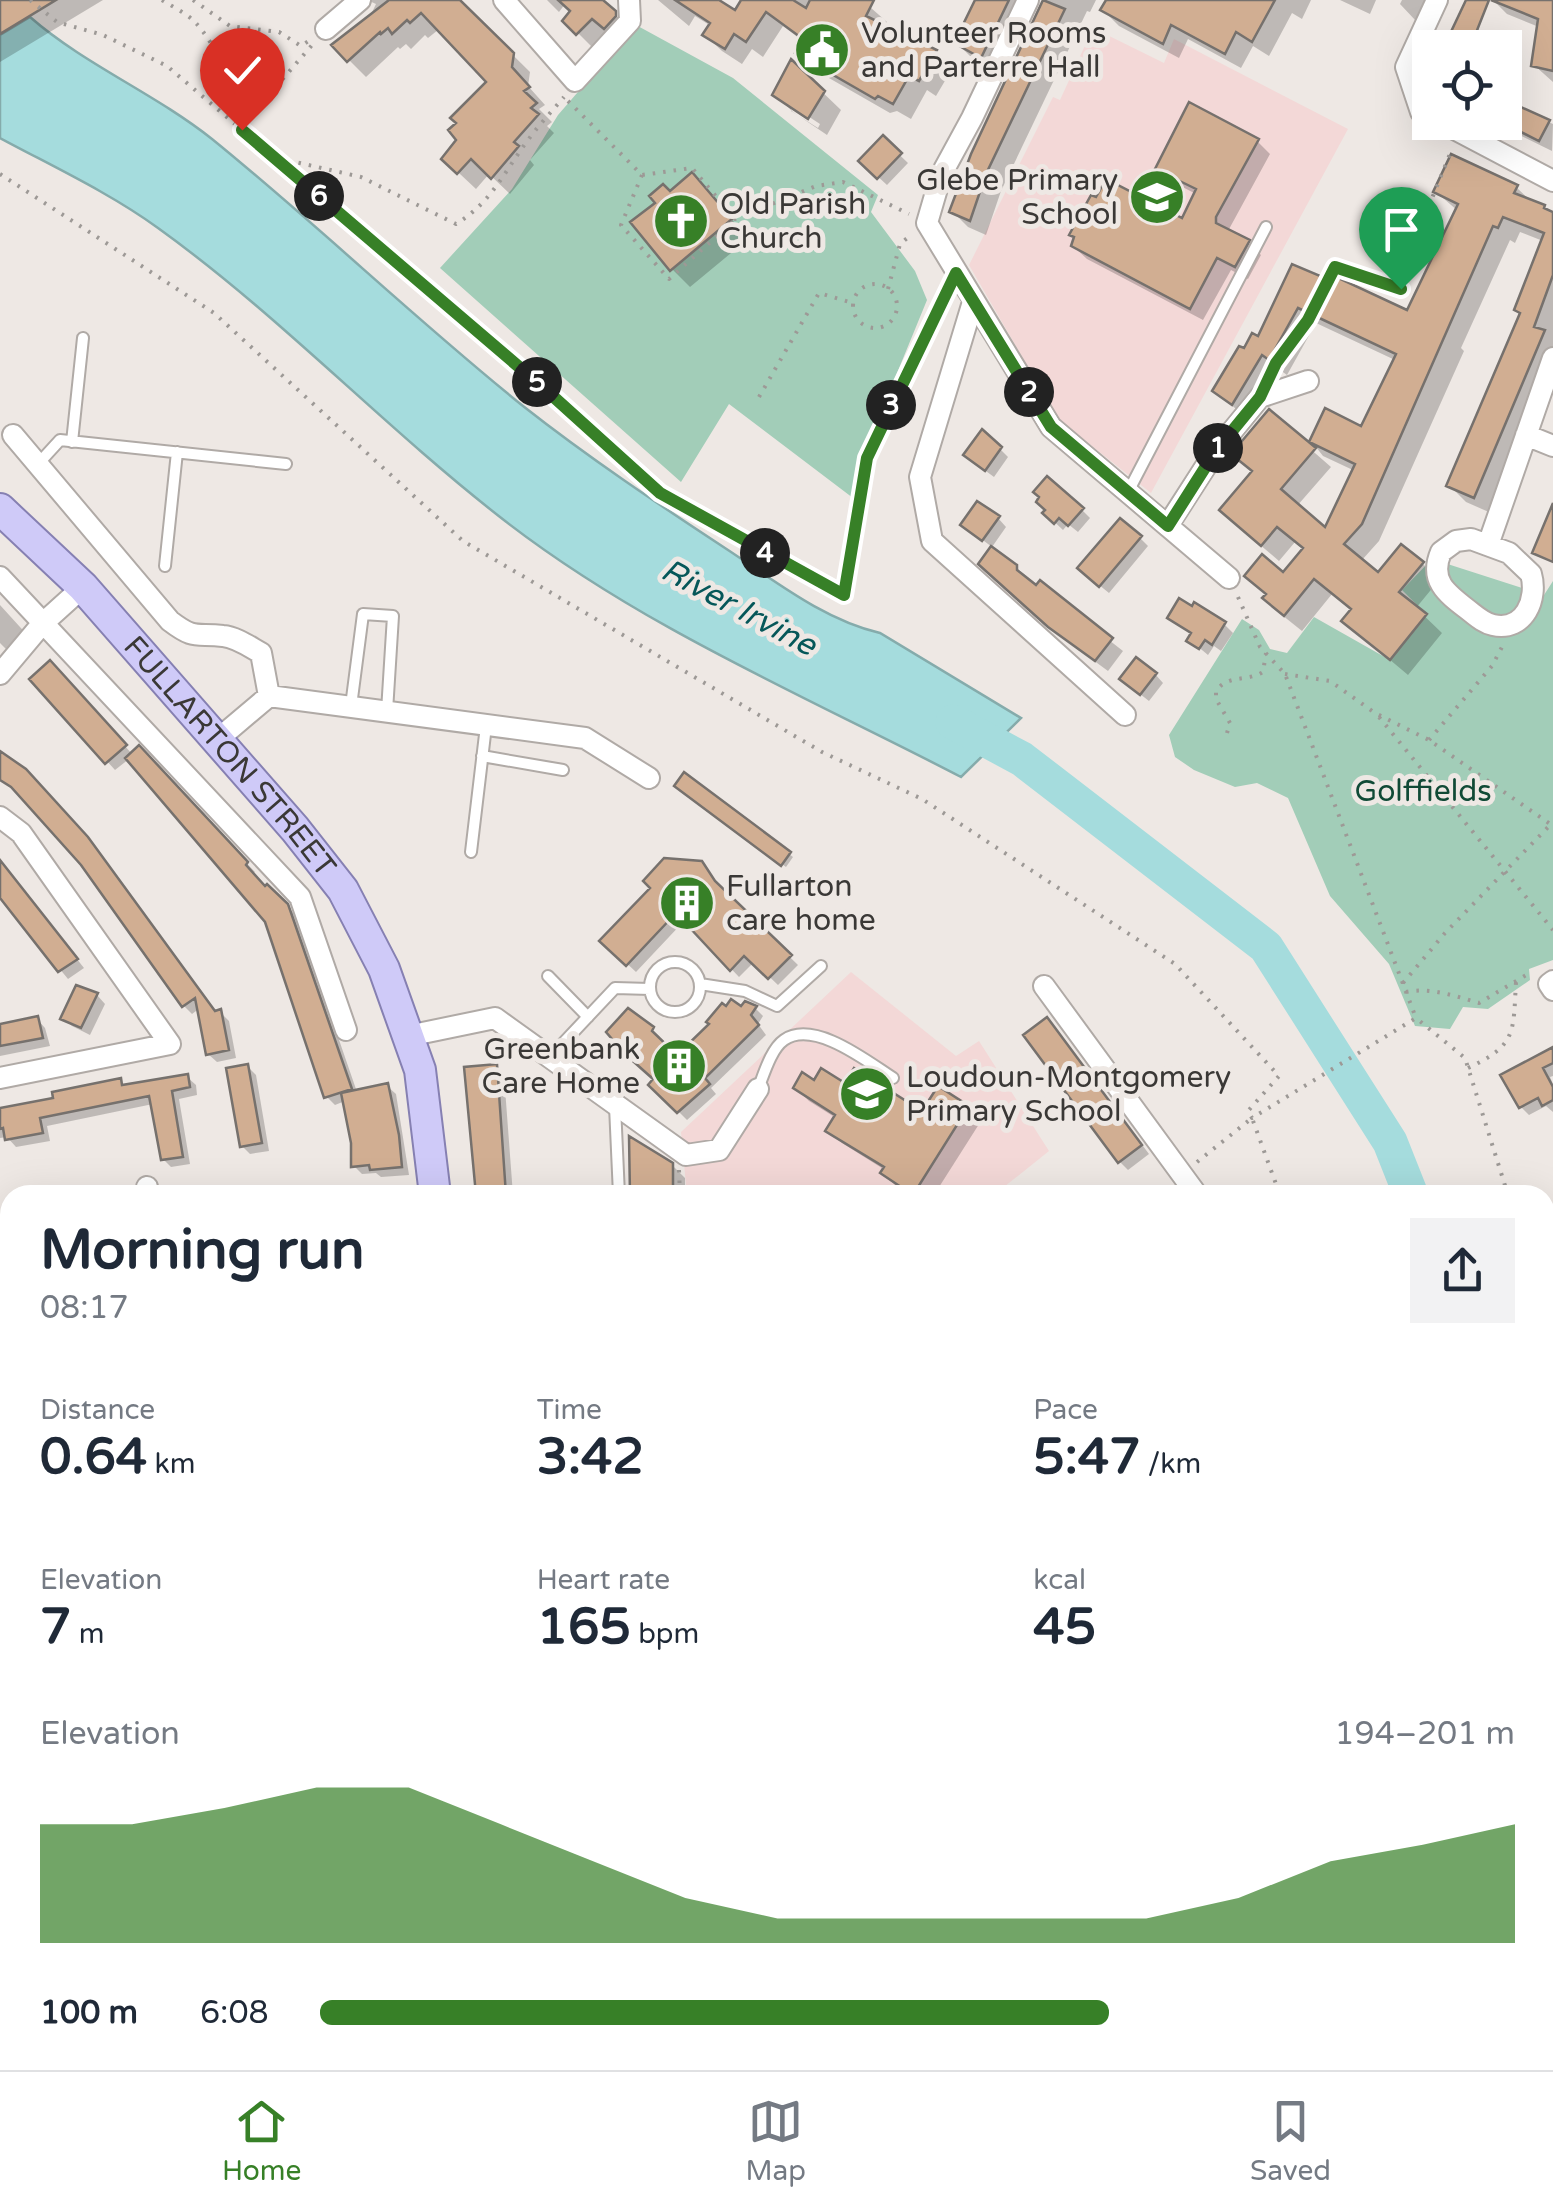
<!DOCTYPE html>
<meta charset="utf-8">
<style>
:root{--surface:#fff;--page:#f2f2f3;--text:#1f2937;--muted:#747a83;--line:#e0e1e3;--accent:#378027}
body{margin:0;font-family:"Varela Round",sans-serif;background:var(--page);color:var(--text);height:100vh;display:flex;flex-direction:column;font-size:38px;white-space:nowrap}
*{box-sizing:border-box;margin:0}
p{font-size:32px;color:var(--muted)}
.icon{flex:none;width:55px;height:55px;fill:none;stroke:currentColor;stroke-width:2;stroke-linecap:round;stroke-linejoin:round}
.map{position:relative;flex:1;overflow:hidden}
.details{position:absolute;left:0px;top:1185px;width:1555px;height:885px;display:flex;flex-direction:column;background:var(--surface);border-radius:30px 30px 0 0;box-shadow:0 10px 40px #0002}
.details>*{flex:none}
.controls{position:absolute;left:1412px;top:30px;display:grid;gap:20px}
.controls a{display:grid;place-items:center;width:110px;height:110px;border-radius:0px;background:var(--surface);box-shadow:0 10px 40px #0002;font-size:50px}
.pin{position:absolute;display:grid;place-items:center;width:85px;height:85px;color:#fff;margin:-102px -42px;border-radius:50% 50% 50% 0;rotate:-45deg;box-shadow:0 0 10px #0007}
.pin .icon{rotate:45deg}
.km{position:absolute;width:50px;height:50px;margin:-25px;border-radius:50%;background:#222;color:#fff;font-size:28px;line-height:50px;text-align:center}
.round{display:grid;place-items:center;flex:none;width:105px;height:105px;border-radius:0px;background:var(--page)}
.head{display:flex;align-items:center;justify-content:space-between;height:170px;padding:0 40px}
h1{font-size:55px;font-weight:800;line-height:75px}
.stats{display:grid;grid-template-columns:repeat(3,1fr);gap:15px;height:170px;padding:10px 40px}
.stats div{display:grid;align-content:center}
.stats b{font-size:50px;font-weight:800}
.stats small{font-size:28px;font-weight:400}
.stats p{font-size:28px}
.chart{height:280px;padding:20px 40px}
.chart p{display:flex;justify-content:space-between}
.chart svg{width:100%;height:180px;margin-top:10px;fill:var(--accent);opacity:.7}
ul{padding:0 40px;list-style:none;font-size:32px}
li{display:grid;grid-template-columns:160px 120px 1fr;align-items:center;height:75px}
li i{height:25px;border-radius:12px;background:var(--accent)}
.tab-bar{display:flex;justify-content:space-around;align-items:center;height:140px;border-top:2px solid var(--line);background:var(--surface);font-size:28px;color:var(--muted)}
.tab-bar a{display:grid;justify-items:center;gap:5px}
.tab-bar .on{color:var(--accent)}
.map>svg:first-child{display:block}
.commercial{fill:#ebdeca}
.education{fill:#f3d8d7}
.green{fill:#a2cdb8}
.water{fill:#a5dcdd;stroke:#85abab;stroke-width:2.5}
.shadow{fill:#0003;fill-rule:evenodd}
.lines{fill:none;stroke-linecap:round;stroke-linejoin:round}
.river{stroke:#a5dcdd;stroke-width:35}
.building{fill:#d1ae92;stroke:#76716d;stroke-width:2.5}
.lane-casing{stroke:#b0aaa6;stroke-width:14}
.street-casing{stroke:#b0aaa6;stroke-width:24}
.secondary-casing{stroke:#b0aaa6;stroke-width:31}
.primary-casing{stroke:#8680b2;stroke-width:34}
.path{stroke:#9d9996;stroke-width:4;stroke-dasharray:2.5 8;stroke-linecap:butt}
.lane{stroke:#fff;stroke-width:10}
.street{stroke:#fff;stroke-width:20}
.secondary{stroke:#e7e4fc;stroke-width:28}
.primary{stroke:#cfcaf8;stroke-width:30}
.route-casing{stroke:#fff;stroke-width:20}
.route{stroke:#378027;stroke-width:12}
.labels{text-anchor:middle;stroke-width:10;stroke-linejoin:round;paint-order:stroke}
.poi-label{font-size:30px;fill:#3a3836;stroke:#eee8e4;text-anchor:start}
.street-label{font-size:30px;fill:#3a3836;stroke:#eee8e4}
.park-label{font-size:30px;fill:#104a36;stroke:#eee8e4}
.water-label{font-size:32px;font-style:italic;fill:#055759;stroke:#eee8e4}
</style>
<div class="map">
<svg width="1553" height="2070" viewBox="0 0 1553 2070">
<rect width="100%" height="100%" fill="#eee8e4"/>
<path class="commercial" d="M0,1854L10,1859V2060H418L421,2070H0Z"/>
<path class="education" d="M1093,28L1164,63L1174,39L1348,129L1151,493L1058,419L969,265L1053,97L1060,100Z
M851,972L956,1056L979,1041L1049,1151L994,1195H771L760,1188L749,1195H687L681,1132Z"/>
<path class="green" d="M636,25L733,78L878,195L871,212L915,271L927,300L863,456L853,498L729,404L681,482L440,268L512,189L558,115Z
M1432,559L1544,595L1553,581V960L1529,969L1530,980L1488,1009L1463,1007L1450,1029L1415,1026L1389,964L1330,896L1288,798L1257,783L1235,787L1194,770L1175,757L1169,735L1242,619L1259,630L1270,649L1287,653L1314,617L1390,660L1427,615L1402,590Z"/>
<path class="water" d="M30,17C85,65 154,93 212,139C318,225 416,320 523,406C589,458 658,504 728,550C775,581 824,620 880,633L1021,718L961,777C805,696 639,626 500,517C382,425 279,315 158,228C110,193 52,166 0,138V35Z"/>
<path class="shadow" d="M0,0H103L0,62Z
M367,0H387L392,5L401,0H457L530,72L528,86L545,105L539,109L552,122L547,126L554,133L530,160L534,165L510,194L489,174L476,189L444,159L459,140L489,82L438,30L428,38L425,35L411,49L406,44L400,49L398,47L366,77L349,60L376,4Z
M547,0H590L614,13L633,34L623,45L612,35L596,51L566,21L573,12L565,4L559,12Z
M658,0H716L735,14L744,0H862L887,22L884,27L935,52L952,69L936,96L927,90L911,119L897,111L890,113L815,70L798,53L804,42L783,26L763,57L752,49L742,64L722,51L705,35L711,26L695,16L689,26Z
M978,0H1028L994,69L970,56L957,43Z
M1045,0H1096L1090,12L1087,11L1001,191L986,235L968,227L952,211L973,155Z
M1108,0H1311L1302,19L1292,13L1269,56L1253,46L1241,68L1188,39L1179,58L1119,26L1103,10Z
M1340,0H1376L1370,14Z
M1402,0H1439L1429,26L1416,21L1400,4Z
M1493,0H1553V82L1534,65L1539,27L1507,14Z
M1477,28L1486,36L1481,48H1452Z
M792,63L841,110L827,135L793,112L775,94ZM791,105L820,124L818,128L791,111Z
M1505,102L1553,124L1552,151L1493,122H1505Z
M883,139L908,163L887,185L861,161Z
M1257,141L1270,154L1228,231L1248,242L1261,255L1248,279L1231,270L1203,320L1087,259L1073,246L1183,221L1196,194L1171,181L1158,168Z
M1516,187L1532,202L1553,215V366L1491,513L1466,502L1449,485L1522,315L1517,310L1543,241L1520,232L1515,243L1510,240L1461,348L1464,351L1379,541L1362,560L1379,575L1422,563L1439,580L1416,608L1442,633L1408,675L1344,621L1353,610L1332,594L1302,631L1282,615L1265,598L1305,550L1295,542L1279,561L1239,527L1268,412L1331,467L1297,506L1326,531L1355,471L1323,456L1312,442L1363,429L1395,360L1316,323L1287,375L1280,370L1249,420L1215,391L1245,351L1259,340L1294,267L1408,314L1458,211L1436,192Z
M710,193L748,239L690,287L672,269L670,194Z
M1000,449L1008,457L994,477L975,463Z
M1082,510L1090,518L1078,532L1068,524L1063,530L1045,513Z
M998,518L1006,527L992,547L963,525Z
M1140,538L1148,546L1109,593L1088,576Z
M1015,567L1123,651L1108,671L1063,638L993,576Z
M0,605L30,638L12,655L0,643Z
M1170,618L1224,624L1233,633L1221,651L1214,646L1208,655L1190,640L1193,635Z
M59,672L132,754L139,749L255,872L252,875L265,889L267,887L296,915L357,1092L387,1086L396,1094L409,1175L381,1177L376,1173L362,1174L354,1166V1143L345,1101L335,1105L326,1096L267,921L129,759L115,770L33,679Z
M1155,674L1163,683L1149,701L1131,687Z
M0,754L216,1013L220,1012L229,1021L236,1058L217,1062L208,1054L200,1008L192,1014L184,1006L83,863L20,793L0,780Z
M680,789L789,854L793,857L786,867Z
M0,862L84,968L68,979L0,896Z
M701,864L722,891L798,965L778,985L754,962L739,977L685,920L636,972L603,941L653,888Z
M97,995L105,1004L90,1035L72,1026L63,1018Z
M755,1008L763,1016L758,1024L766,1035L711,1088L716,1094L687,1120L652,1085L656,1080L636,1062L652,1029L660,1037L658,1040L677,1058L712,1025L742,1009Z
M37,1019L45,1028L50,1046L0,1056V1026Z
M1055,1029L1149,1154L1128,1170L1120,1162Z
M1553,1049V1076L1550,1077L1553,1084V1112L1546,1106L1529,1115L1521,1107Z
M248,1067L256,1075L269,1151L250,1154L242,1146Z
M496,1067L504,1075L513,1195H478Z
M187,1077L196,1085L197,1095L179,1099L190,1164L171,1167L163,1159L153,1104L47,1126L50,1141L16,1147L7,1137L0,1138V1109L56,1100L120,1081L126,1087Z
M846,1087L922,1115L968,1108L981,1121L934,1195H910L896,1186L883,1173L885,1170L842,1143L829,1130L836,1118L809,1101L796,1088Z
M671,1164L685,1178V1195H632Z
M252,1185L260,1195H211V1189Z
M10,1232L9,1269L0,1270V1233Z
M10,1360V1396L0,1397V1361Z
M10,1464V1560L5,1561L0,1556V1465Z
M0,1658L10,1667V1698L0,1689Z
M0,1768L10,1775V1806L0,1799Z
M710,2060H774L758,2070H700Z
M1002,2060H1032L1036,2070H1006Z
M1264,2060H1313L1303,2070H1252Z"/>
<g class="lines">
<path class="river" d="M953,722L1022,759L1266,947L1390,1142L1411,1195
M1545,1621L1553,1671
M1545,1817L1553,1751
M1492,2070L1496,2060"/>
</g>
<path class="building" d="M0,0H56L0,34Z
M389,0H460L514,53L512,67L530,87L524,91L537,103L531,108L539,114L514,142L519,146L491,179L471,159L457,174L441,159L456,140L448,130L456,123L450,118L486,82L421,13L410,23L407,20L392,34L388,28L381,34L380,32L347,62L331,45Z
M558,0H603L616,11V16L604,29L592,19L576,35L562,21L570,11Z
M675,0H719L735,10L741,0H793L806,8L810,0H874L866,16L937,50L919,81L909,76L893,104L878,96L875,99L795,53L803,39L766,12L746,42L734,34L725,49L702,35L710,23Z
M975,0H1009L981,58L954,43Z
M1043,0L1065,9L986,174L970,221L949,212L971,154Z
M1106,0H1275L1252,42L1236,32L1225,54L1171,25L1163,44L1100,10Z
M1466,0H1489L1470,48H1449L1453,38L1449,36Z
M1491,0H1553V71L1531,66L1538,19Z
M791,59L825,91L808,119L772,95Z
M1505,100L1550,120L1539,141L1505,124Z
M1189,102L1259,139L1216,217V223L1250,240L1235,267L1217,258L1190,309L1071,246L1074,237L1069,235L1091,195L1096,197L1106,179L1182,218L1196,189L1155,169Z
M883,135L902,153L877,179L858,161Z
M1451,154L1518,185L1514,193L1545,205L1544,208L1553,212V275L1534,327L1545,330L1474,498L1446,486L1520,313L1514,310L1544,233L1503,217L1498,228L1493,226L1362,524L1344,544L1378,572L1401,544L1424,562L1399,592L1427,614L1390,660L1341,621L1351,609L1314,579L1284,616L1262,598L1266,594L1244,576L1262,554L1283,572L1303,548L1277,527L1261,546L1219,510L1252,471L1231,454L1269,409L1316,448L1281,489L1325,527L1355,464L1309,442L1325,408L1361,426L1396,354L1298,308L1269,360L1262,355L1232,405L1212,391L1239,346L1244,348L1252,333L1258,336L1292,264L1327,279L1330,274L1407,310L1458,204L1433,192Z
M692,172L732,219L670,271L630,222L655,203L649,196L663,184L670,191Z
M982,429L1002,447L985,471L963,455Z
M1047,476L1084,508L1068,526L1059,518L1054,524L1042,513L1045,510L1036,502L1039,497L1033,492Z
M977,501L1000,516L982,541L960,525Z
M1553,503V562L1532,553Z
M1120,518L1142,536L1099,587L1077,568Z
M991,546L1017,565V570L1036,585L1040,580L1113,638L1095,661L1048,627L978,564Z
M1179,598L1192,606L1194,602L1226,622L1212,645L1205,640L1199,649L1186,641L1191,633L1167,618Z
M1136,657L1157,673L1140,695L1119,679Z
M50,660L127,745L105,764L29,679Z
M139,745L248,862L246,865L265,886L267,884L288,904L352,1089L324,1098L265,922L125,758Z
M0,751L26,769L88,837L215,1011L221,1009L229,1050L206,1055L195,998L182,1007L81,865L11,787L0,780Z
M684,772L791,852L781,866L674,786Z
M664,858L702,861L715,881L792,955L768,979L744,956L730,971L676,913L626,966L599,941L650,888L643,881Z
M0,860L78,959L58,972L0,898Z
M76,985L98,993L81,1028L60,1019Z
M731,999L741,1006L745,1001L757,1006L751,1015L759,1025L705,1078L710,1084L677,1113L648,1085L653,1079L625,1054L606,1032L628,1008L654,1027L652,1031L677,1055L709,1024L706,1022L722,1003L726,1006Z
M38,1016L43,1038L0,1046V1024Z
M1047,1017L1142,1145L1118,1163L1023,1035Z
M1553,1047V1063L1543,1068L1553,1087V1100L1542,1106L1538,1098L1519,1108L1500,1075Z
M248,1064L262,1143L240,1147L226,1068Z
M497,1064L506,1195H476L464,1067Z
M821,1068L845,1083L854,1068L922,1111L938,1086L969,1106L913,1195L880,1173L884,1167L825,1131L835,1115L793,1088L802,1072L814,1080Z
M188,1074L190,1087L172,1091L183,1157L161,1160L149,1096L40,1118L43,1133L5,1140L3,1128L0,1129V1108L53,1098L52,1092L121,1078L122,1085Z
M388,1083L399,1135L402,1167L370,1170L369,1165L351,1167V1143L341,1093Z
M629,1136L673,1163V1195H630Z"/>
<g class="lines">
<g class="lane-casing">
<path id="lane" d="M72,442L83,338
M38,464L60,440L286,464
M1128,492L1266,227
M165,566L177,452
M351,706L363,614L393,616L387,711
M482,756L563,770
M471,852L486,726
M650 987a25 25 0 1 1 50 0a25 25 0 1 1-50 0Z
M548,976L588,1017
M700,984L745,991L777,1006L821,966
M550,1057L615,988L650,989
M758,1089C764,1074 771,1049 784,1040C814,1019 868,1062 893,1078
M615,1106L619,1195
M0,1873L10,1879
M0,2049L10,2060
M162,2060L181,2070
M247,2060L253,2070"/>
</g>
<g class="street-casing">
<path id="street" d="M504,0L575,81L630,21L629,0
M1028,0L972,118L941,175L927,223L1051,427L1229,578
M326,29L360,0
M1430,116L1421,112L1406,67L1437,0
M1441,122L1553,181
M973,302L920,477L932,541L1125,715
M13,435L170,621C195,640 195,633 223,636C236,637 250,647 261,653L269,696L217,740
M1526,435L1553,446
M1168,525L1215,452L1260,397L1308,381
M1471,539L1509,553L1531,574C1538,598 1525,632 1493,625C1483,623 1475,615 1467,609C1446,593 1429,580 1441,552L1456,541Z
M1488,545L1553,358
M0,577L300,897L346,1030
M0,674L42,624L83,587
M269,696L585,738L649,778
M0,817L21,833L170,1044L0,1078
M1553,981L1549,984L1553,990
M1044,986L1197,1195
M408,1036L495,1018L686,1155L719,1150L758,1089
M147,1187L148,1195
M0,1307L10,1306
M0,1418L10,1417
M0,1731L10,1739
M71,2060L75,2070
M888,2060L893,2070
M973,2060L977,2070
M788,2070L804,2060
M1312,2070L1320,2060"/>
</g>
<g class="secondary-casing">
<path id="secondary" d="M0,1976L10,1986
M95,2060L117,2070
M364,2070L414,2061L445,2070"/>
</g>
<g class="primary-casing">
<g id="primary">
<path id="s1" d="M0,509L83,587L295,829L343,890L384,969L420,1070L435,1195"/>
<path d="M1545,1655L1553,1653"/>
<path d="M460,2060L468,2070"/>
<path d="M567,2070L574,2060"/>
</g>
</g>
<path class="path" d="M30,0L57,22L103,35L167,66L546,390L660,493L844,595L867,458L947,291
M162,0C173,7 186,13 195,22C215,43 238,92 246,121
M193,0L230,26L279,32L301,46L310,40
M568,101L642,175L692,168L735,219L816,186L843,182L909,214
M241,127L313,44
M278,158L361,177L456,224C492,202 504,172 528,140C539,125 552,111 564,97
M0,174L214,313L463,541L822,752L922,799L1175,964L1279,1076L1248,1111L1252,1118L1416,1018L1465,1058L1508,1195
M642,175L621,225L669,279L735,220
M853 306a22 22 0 1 1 44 0a22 22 0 1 1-44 0Z
M888,289L900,244L911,235
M1270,375L1276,363L1308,321L1335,267L1401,289L1424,218L1452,149
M759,397L819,293L853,303
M1238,597L1260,647L1285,674L1416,1018
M1285,674L1330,681L1375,713L1429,740L1553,826
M1379,717L1553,930
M1227,733L1230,723L1216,699V691C1228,674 1247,682 1263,672L1266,653
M1429,740L1492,666L1503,645
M1403,983L1445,933L1553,822
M1406,992C1430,987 1455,996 1479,1003L1528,974L1531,976
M1468,1068C1517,1045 1513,1033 1516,982
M1197,1162L1252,1118L1280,1195
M679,1170L680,1195
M1545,1335L1553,1361
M1338,2070L1345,2060"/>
<use href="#lane" class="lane"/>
<use href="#street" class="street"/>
<use href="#secondary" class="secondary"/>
<use href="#primary" class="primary"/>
</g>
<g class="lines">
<g class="route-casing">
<path id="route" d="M242,130L546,390L660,493L844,595L867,458L956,273L1051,427L1168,526L1215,452L1260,397L1276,363L1308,320L1335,267L1401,289"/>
</g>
<use href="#route" class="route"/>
</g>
<defs>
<g id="civic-disc" transform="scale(2.875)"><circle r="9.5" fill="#378027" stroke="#eee8e4"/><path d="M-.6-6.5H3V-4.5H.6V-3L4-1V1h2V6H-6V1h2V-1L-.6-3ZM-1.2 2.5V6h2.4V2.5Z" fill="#fff"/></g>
<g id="school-disc" transform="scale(2.875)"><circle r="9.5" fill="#378027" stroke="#eee8e4"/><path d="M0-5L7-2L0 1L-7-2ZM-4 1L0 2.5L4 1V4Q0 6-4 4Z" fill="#fff"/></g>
<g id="church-disc" transform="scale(2.875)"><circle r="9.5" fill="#378027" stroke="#eee8e4"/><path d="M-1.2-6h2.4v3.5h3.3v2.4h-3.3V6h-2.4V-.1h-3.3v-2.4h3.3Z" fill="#fff"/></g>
<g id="building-disc" transform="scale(2.875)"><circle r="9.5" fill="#378027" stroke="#eee8e4"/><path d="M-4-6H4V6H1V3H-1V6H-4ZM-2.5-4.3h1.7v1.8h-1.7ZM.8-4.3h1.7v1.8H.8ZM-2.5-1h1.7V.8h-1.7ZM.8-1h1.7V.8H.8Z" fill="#fff"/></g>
</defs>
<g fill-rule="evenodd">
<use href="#civic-disc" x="822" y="50"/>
<use href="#school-disc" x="1157" y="197"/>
<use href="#church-disc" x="681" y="221"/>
<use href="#building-disc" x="687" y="903"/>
<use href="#building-disc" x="679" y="1066"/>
<use href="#school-disc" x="867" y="1094"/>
</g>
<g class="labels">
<g class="poi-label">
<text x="861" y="43">Volunteer Rooms<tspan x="861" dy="34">and Parterre Hall</tspan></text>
<text x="1118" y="190" text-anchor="end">Glebe Primary<tspan x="1118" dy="34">School</tspan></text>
<text x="720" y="214">Old Parish<tspan x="720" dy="34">Church</tspan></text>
<text x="726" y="896">Fullarton<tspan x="726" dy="34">care home</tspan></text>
<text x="640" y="1059" text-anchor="end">Greenbank<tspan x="640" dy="34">Care Home</tspan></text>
<text x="906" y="1087">Loudoun-Montgomery<tspan x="906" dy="34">Primary School</tspan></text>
</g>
<g class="street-label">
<text dy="10" stroke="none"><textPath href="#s1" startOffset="338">FULLARTON STREET</textPath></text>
</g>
<g class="park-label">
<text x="1423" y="801">Golffields</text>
</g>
<g class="water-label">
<text transform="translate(739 607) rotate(28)" y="11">River Irvine</text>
</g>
</g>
</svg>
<div class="controls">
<a><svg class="icon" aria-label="locate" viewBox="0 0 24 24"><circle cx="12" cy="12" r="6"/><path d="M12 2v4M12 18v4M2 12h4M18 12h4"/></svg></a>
</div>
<div class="pin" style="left:1401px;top:289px;background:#1e9e55"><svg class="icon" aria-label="arrive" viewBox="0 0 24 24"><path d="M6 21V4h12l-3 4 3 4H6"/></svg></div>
<div class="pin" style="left:242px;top:130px;background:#d93025"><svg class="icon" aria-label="check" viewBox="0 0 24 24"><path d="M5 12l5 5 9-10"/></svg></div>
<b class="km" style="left:1218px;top:448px">1</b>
<b class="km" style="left:1029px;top:392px">2</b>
<b class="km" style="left:891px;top:405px">3</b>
<b class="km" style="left:765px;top:553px">4</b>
<b class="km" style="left:537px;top:382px">5</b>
<b class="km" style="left:319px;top:196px">6</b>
<section class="details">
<div class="head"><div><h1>Morning run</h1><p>08:17</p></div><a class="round"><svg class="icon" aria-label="share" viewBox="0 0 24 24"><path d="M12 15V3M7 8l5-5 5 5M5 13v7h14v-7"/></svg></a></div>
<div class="stats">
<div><p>Distance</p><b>0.64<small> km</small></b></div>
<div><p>Time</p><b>3:42</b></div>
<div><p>Pace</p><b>5:47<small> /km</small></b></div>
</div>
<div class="stats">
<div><p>Elevation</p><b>7<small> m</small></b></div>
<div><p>Heart rate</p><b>165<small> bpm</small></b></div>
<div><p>kcal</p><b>45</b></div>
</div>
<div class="chart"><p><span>Elevation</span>194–201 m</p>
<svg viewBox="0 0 160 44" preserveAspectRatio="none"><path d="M0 44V15L10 15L20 11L30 6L40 6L50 15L60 24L70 33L80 38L90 38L100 38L110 38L120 38L130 33L140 24L150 20L160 15V44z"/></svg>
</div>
<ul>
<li><b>100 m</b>6:08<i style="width:66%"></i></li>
</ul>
</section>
</div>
<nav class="tab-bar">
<a class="on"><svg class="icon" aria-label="home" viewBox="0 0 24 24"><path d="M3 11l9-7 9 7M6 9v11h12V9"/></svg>Home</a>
<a><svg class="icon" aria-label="map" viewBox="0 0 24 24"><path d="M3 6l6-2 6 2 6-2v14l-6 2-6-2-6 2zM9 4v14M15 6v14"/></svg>Map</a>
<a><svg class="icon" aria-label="saved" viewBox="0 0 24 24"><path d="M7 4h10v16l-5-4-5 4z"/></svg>Saved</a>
</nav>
